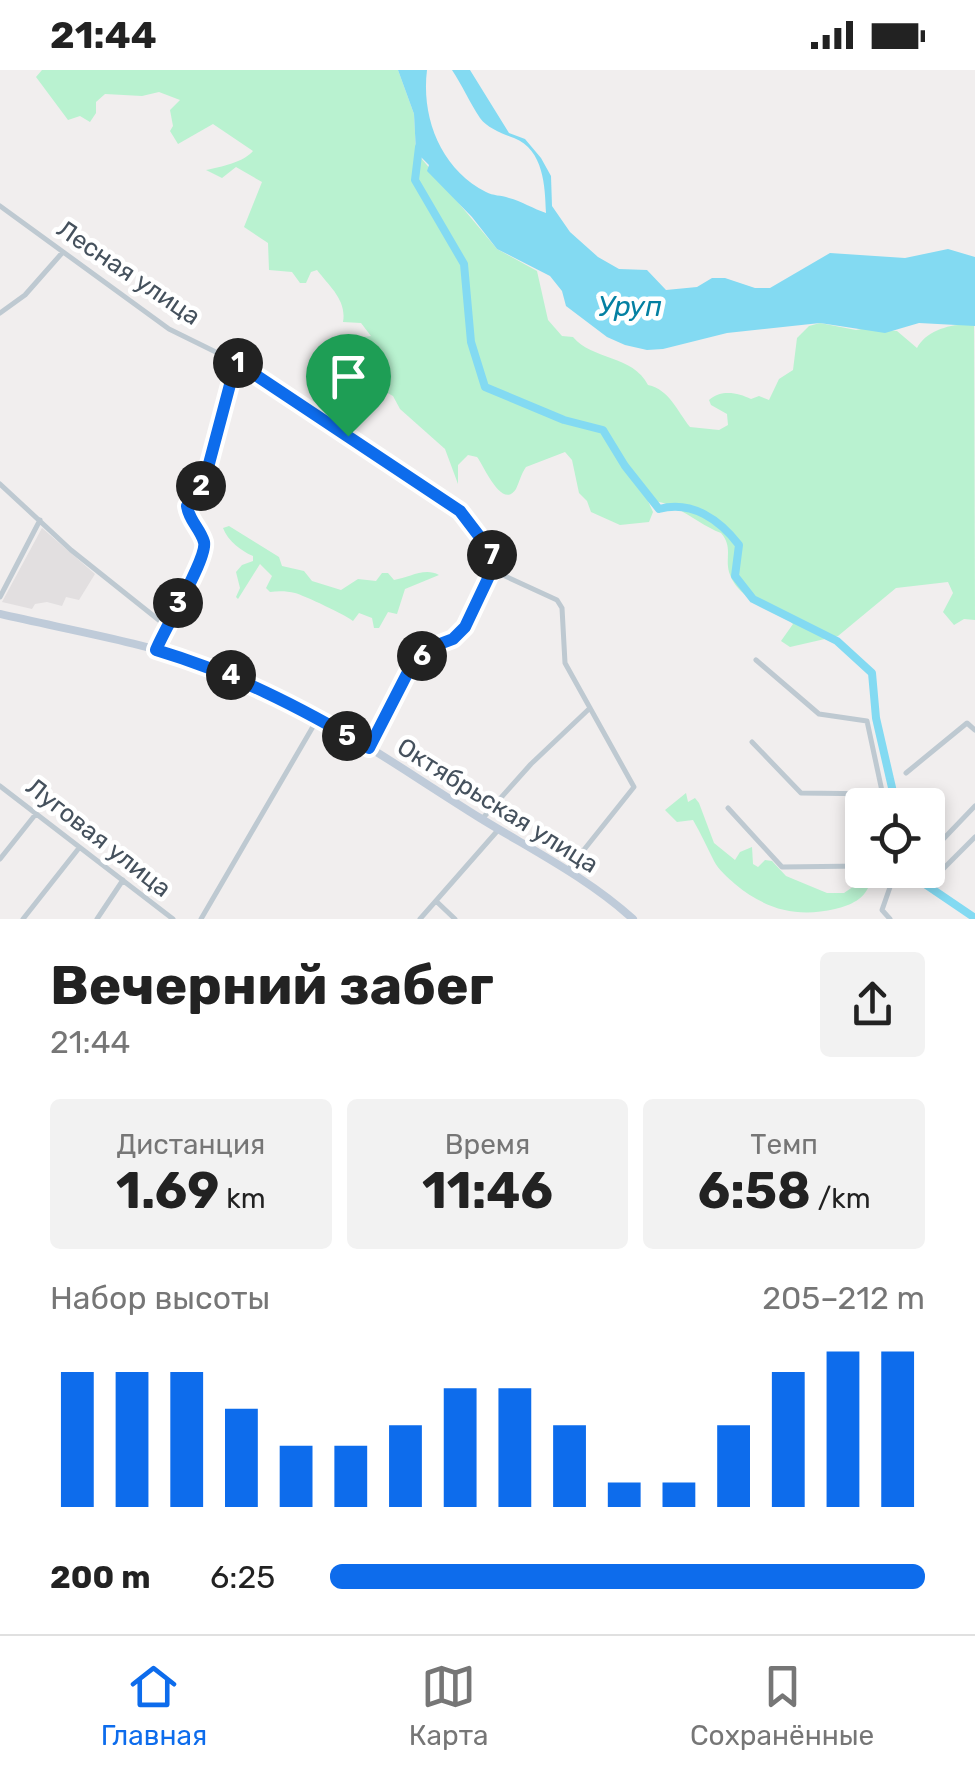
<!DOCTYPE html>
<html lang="ru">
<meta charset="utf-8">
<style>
:root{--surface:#fff;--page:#f2f2f2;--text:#222;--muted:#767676;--line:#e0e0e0;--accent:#0d6cec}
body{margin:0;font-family:Rubik,sans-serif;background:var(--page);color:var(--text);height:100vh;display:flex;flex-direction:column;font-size:38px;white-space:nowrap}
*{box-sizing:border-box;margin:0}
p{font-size:32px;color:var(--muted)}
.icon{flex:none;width:55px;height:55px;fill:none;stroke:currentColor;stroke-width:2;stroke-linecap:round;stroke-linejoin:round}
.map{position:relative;height:849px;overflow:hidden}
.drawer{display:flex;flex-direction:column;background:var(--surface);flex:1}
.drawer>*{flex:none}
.fabs{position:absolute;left:845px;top:718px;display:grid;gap:20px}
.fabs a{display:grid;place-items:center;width:100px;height:100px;border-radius:10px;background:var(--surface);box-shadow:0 5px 15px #0003;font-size:50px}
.pin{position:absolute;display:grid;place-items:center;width:85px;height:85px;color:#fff;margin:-102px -42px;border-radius:50% 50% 50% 0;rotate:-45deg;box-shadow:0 0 10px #0007}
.pin .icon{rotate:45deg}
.km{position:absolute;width:50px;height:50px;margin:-25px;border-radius:50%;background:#222;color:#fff;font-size:28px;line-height:50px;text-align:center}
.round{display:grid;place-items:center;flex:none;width:105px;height:105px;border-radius:10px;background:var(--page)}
.summary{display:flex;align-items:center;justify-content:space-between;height:170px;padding:0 50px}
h1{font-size:55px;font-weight:700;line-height:75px}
.stats{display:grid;grid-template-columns:repeat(3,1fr);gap:15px;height:170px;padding:10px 50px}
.stats div{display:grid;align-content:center;border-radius:10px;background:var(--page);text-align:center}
.stats b{font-size:50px;font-weight:700}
.stats small{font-size:28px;font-weight:400}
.stats p{font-size:28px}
.chart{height:280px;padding:20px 50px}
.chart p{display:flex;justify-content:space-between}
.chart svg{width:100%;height:180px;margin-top:10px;stroke:var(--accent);stroke-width:6}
ul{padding:0 50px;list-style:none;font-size:32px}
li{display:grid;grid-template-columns:160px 120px 1fr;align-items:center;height:75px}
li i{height:25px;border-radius:12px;background:var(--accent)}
.status{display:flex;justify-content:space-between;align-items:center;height:70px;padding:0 50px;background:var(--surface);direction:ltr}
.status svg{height:28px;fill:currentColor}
.tabs{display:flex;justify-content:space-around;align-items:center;height:140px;border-top:2px solid var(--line);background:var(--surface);font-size:28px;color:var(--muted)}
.tabs a{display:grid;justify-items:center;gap:5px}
.tabs .active{color:var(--accent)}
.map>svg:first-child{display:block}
.education{fill:#e2dfe0}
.green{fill:#b9f2d0}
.water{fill:#83daf2}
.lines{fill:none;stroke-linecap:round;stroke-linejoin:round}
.river{stroke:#83daf2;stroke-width:8}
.street{stroke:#bec9d1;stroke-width:5}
.secondary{stroke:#bfcbd9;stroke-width:8}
.route-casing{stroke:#fff;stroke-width:20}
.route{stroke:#0d6cec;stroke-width:12}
.labels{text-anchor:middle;stroke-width:9;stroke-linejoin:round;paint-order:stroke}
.street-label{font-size:25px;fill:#45515d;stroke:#fff}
.water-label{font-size:28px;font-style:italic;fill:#0480a2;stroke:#fff}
</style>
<div class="status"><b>21:44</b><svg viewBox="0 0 49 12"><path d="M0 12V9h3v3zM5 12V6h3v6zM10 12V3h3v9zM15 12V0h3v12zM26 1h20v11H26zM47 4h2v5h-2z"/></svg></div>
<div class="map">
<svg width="975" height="849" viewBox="0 0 975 849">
<rect width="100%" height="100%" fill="#f1eeee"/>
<path class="education" d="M42,458L95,504L79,530L66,527L62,536L47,532L35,534L32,539L2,532Z"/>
<path class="green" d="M42,0H398L414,44L416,82L497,179L537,201L548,250L562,266L573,267C592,290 633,285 648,315C670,320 677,341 690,357L719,360L728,355L727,344L711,335L709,330C722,319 738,323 751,329L759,326L769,330L779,309L793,300L797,268L809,256L820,253L856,260L867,258L897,261L917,278C926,260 954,252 974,255L975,550L964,549L954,555L943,542L953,523L948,512L896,518L838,566L790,577L781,571L793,554C773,535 739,533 729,502C725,487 733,477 721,463C697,454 672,429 648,431L653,442L649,452L620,455L591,442L587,431L579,423L572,390L565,382L526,397C521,404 519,413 516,419C502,441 483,394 477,387L468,385L458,395V414L445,379L400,339L393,326L384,321L380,313L382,285L369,273L357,276L355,268L371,266L361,253L343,252C347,230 329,216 317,200L311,202L306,213H300L292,202L269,200L268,173L244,157L262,112L236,97L222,108L206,100C221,97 244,92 253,81L213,54L178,74L170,61L173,56L170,40L180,30L159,22L142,26L105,24L96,32V43L90,52L80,46L68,50L36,7Z
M229,456L279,487L282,496L304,501L312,511L341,520L358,509L376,511L382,503H388L394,510C409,508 424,497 439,505L405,519L397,544L388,542L379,558H374L372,548L359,543L353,551C348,546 303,525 295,523C287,521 278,521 270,522L266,518L272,506L260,494L238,529L236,527L240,518L236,502L242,495L253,491V486C241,481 228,471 223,458Z
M686,723L688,732L695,728L699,733L714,773L735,790L740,782L752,777L753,794L758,797L765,790L772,791L786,806L827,823H844L863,810L870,812C866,829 851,835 835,839C796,848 765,839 735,814C728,808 718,799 714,791C707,777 701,764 693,750L677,752L665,740Z"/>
<path class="water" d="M398,0H427C421,48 441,99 486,122C493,126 501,125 509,128C521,131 534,139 546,143C545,116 544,80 514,68C503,64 487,58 480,48C470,33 462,15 452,0H470L509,63L525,69L541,88L551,106L552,136L570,162L598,187L619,199L647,200L666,220L697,217L712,208H725L755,218H770L830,183L905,188L948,179L975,187V256L919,253L885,263L820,253L727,263L663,279L647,280L625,275L607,267L566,236L562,221L550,206L497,179L472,147L427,101L429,95L416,82L414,44Z"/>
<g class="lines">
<path class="river" d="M419,77L415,110L464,194L471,272L485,317L564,350L603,360L625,396L659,439C692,430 720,450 739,475L735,506L753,529L837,571L872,603L876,648L896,735
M910,800L913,806L975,848"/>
<path class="street" d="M0,136L169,259L236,292L460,441L492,483V500L557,530L562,538L565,593L634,717L567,801
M0,243L25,225L62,183
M0,414L71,480L165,555L156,580
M0,527L40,450
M165,555C175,537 208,492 204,473C200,460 189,451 187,436L206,405L236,292
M756,590L819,644L867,651L885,735
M752,672L801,723L882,724
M369,678L408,603L429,578L459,565L492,500
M906,703L967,653L975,660
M0,716L173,849
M728,738L782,797L862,796
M482,749L531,694L590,638
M928,785L975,736
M0,789L35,745
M928,795L937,805L975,767
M436,831L455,849
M23,849L79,778
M97,849L123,810
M201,849L318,648
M420,849L499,759
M890,849L882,840L896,800"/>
<path class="secondary" d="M0,544C69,560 141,572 207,595C305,629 393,694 480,748C532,780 588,808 633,849"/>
</g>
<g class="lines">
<g class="route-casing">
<path id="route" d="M236,292L460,441L492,483V500L465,557L453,569L429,578L408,602L369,678C300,637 233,603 156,580C164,559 208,488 204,472C200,458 189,451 187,436L206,405Z"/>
</g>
<use href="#route" class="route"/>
</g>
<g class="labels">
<g class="street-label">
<text transform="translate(129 202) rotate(34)" y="9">Лесная улица</text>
<text transform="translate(498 735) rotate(32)" y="9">Октябрьская улица</text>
<text transform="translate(99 767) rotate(38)" y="9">Луговая улица</text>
</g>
<g class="water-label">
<text x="630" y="246">Уруп</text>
</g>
</g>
</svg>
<div class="fabs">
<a><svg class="icon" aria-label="locate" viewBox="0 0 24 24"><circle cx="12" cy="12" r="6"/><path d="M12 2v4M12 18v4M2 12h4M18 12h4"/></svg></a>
</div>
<div class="pin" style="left:348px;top:366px;background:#1e9e55"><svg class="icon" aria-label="arrive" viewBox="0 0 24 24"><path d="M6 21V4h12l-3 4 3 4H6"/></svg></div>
<b class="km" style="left:238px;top:293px">1</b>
<b class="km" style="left:201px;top:416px">2</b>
<b class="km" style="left:178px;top:533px">3</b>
<b class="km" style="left:231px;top:605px">4</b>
<b class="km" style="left:347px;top:666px">5</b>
<b class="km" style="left:422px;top:586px">6</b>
<b class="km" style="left:492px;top:485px">7</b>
</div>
<section class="drawer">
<div class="summary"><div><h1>Вечерний забег</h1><p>21:44</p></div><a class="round"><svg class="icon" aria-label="share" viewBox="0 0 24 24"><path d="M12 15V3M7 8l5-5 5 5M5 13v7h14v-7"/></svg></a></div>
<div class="stats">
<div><p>Дистанция</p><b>1.69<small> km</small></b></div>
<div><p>Время</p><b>11:46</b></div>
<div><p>Темп</p><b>6:58<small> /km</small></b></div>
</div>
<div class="chart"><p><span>Набор высоты</span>205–212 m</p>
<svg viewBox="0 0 160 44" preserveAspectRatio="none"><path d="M5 44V11M15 44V11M25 44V11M35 44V20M45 44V29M55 44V29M65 44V24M75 44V15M85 44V15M95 44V24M105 44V38M115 44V38M125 44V24M135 44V11M145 44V6M155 44V6"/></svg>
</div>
<ul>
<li><b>200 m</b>6:25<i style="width:100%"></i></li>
</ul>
</section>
<nav class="tabs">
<a class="active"><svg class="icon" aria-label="home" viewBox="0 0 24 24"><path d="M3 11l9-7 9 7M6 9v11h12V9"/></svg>Главная</a>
<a><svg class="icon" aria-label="map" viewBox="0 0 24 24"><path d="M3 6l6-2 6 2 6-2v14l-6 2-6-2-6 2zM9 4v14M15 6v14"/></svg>Карта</a>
<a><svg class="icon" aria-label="saved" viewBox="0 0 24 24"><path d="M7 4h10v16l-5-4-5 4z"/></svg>Сохранённые</a>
</nav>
